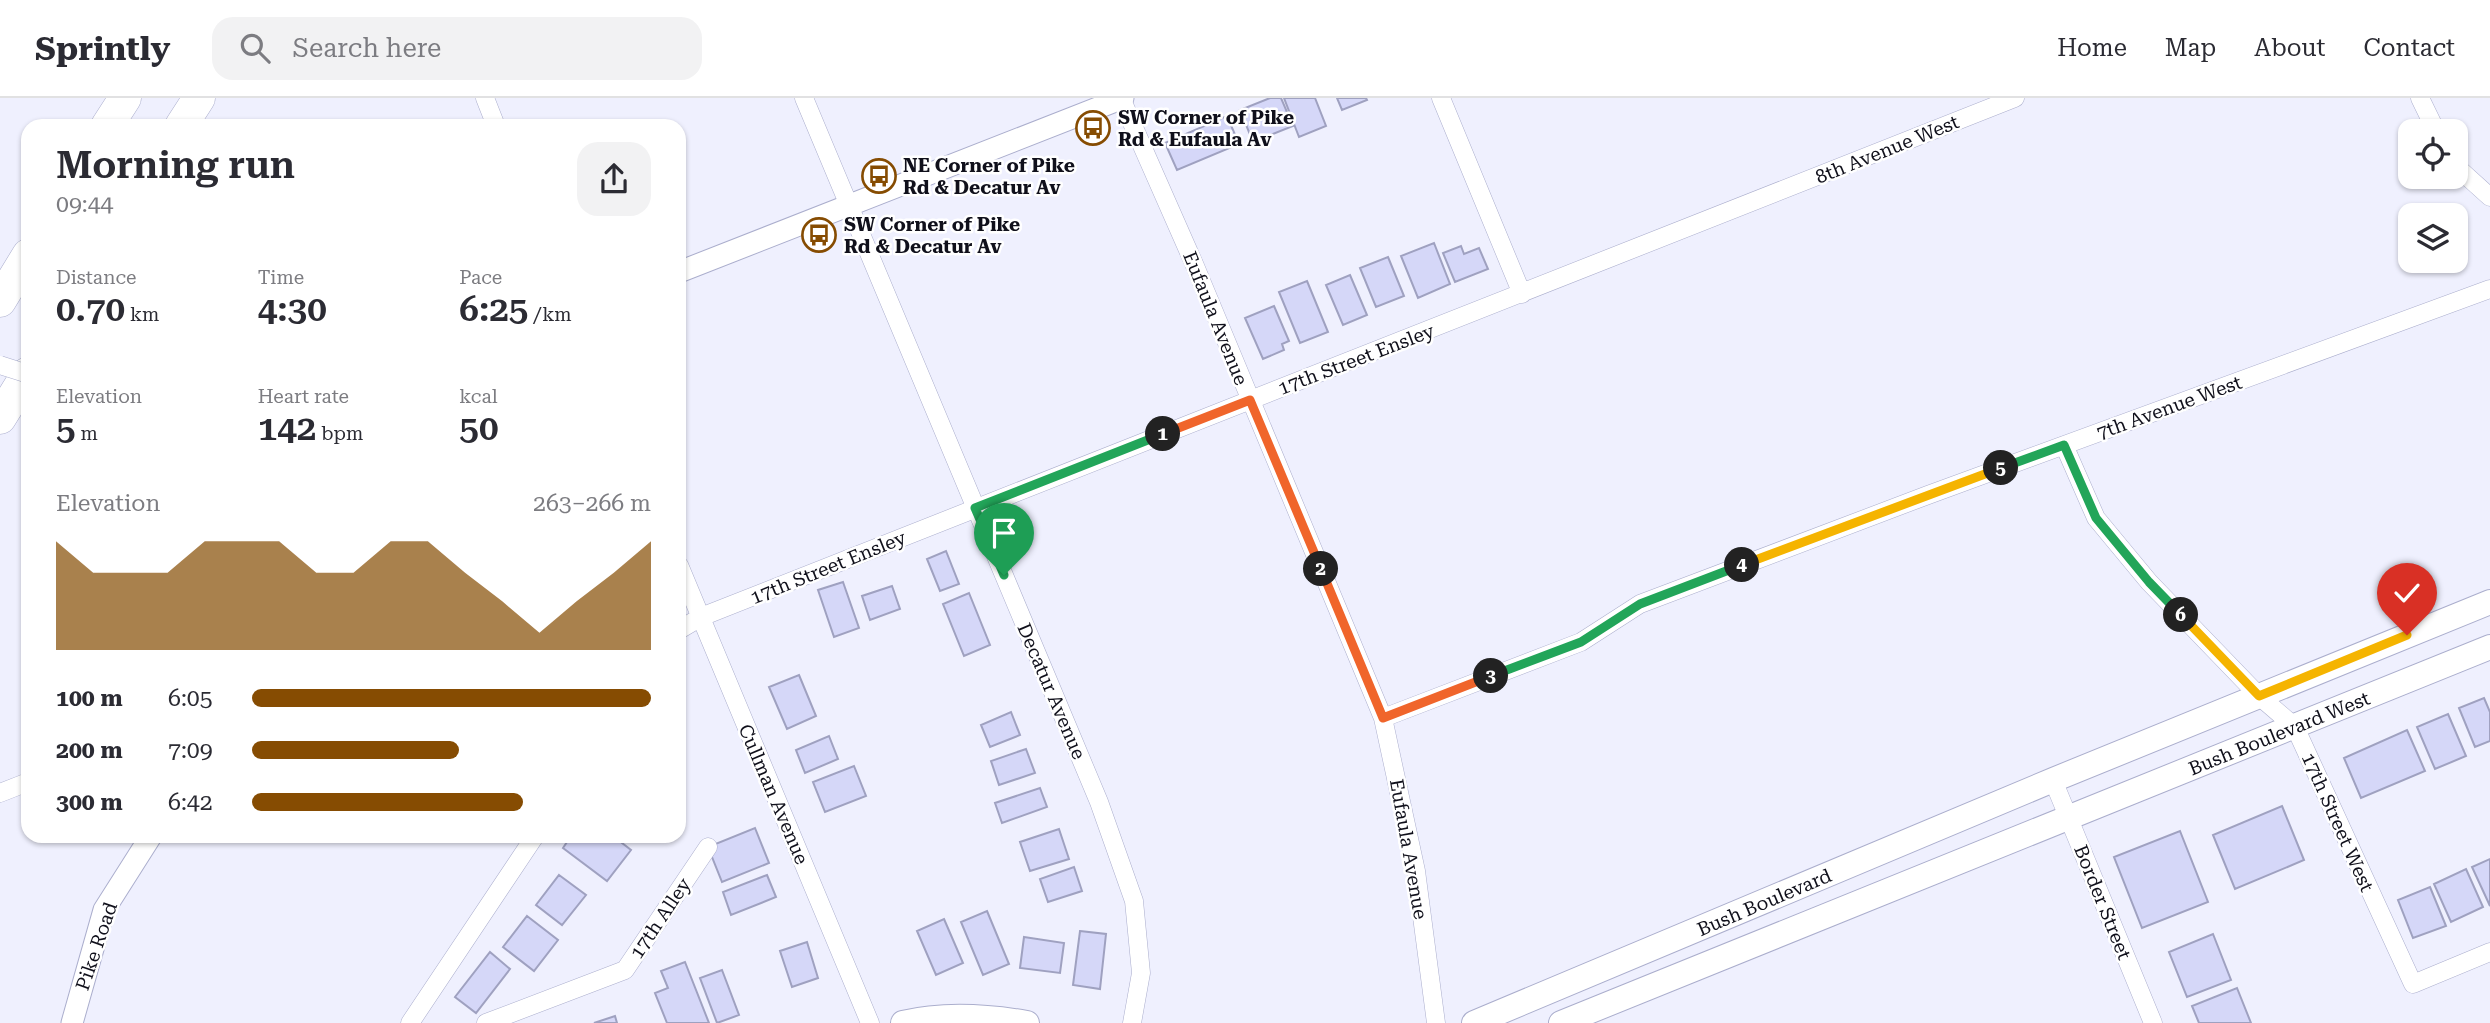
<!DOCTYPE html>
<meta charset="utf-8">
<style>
:root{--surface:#fff;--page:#f2f2f3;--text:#2b2b33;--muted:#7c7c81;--line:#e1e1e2;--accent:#864c02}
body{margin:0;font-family:"Roboto Serif",serif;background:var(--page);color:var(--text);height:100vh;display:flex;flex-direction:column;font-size:26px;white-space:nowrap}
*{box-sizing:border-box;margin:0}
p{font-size:23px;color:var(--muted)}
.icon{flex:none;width:38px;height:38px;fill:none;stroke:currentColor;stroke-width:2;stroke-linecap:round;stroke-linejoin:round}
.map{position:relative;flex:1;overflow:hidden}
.side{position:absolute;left:21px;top:21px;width:665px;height:724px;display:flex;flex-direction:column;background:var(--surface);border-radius:21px;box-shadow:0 2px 5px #0004}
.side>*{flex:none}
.controls{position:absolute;left:2398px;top:21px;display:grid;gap:14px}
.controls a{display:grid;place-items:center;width:70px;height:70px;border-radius:14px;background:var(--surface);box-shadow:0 2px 5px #0004;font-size:35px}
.pin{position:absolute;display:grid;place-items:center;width:60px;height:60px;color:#fff;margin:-72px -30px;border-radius:50% 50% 50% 0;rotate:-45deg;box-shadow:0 0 7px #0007}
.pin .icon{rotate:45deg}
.km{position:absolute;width:35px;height:35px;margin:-18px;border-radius:50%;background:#222;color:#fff;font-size:19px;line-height:35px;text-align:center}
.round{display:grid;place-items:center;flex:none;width:74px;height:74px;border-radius:21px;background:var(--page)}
.overview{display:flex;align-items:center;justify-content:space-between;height:119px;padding:0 35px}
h1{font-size:38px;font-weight:600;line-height:52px}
.stats{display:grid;grid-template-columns:repeat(3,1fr);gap:10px;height:119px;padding:7px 35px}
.stats div{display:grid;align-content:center}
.stats b{font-size:35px;font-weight:600}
.stats small{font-size:19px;font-weight:400}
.stats p{font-size:19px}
.chart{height:196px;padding:14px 35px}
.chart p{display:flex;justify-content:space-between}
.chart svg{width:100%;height:126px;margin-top:7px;fill:var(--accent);opacity:.7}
ul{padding:0 35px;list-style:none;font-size:23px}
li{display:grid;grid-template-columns:112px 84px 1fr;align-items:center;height:52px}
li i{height:18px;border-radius:9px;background:var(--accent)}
header{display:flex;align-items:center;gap:42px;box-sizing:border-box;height:98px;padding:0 35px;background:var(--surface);border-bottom:2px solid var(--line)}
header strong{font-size:33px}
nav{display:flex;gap:38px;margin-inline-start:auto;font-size:24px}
.search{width:490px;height:63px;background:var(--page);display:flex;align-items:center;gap:18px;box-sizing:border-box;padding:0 24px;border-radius:21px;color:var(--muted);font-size:26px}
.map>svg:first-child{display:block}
.building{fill:#d5d7f8;stroke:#9fa1c0;stroke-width:2}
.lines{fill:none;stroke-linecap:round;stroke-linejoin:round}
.minor-casing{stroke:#abaecd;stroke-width:19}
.tertiary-casing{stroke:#abaecd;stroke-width:23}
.secondary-casing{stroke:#abaecd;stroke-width:26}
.motorway-casing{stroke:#abaecd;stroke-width:33}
.minor{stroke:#fff;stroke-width:18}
.tertiary{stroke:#fff;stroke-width:21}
.secondary{stroke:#fff;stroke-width:24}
.motorway{stroke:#fff;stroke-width:32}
.minor-bridge-casing{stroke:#abaecd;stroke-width:19;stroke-linecap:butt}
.minor-bridge{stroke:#fff;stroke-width:18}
.split-1-casing{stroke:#fff;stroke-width:14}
.split-2-casing{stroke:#fff;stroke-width:14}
.split-3-casing{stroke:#fff;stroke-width:14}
.split-4-casing{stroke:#fff;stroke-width:14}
.split-5-casing{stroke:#fff;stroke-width:14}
.split-6-casing{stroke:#fff;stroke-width:14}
.split-7-casing{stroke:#fff;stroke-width:14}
.split-1{stroke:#22a559;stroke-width:9}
.split-2{stroke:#f0652b;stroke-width:9}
.split-3{stroke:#f0652b;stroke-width:9}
.split-4{stroke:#22a559;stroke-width:9}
.split-5{stroke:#f5b400;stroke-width:9}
.split-6{stroke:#22a559;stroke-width:9}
.split-7{stroke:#f5b400;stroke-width:9}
.labels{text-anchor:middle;stroke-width:5;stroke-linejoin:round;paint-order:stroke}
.poi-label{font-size:19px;font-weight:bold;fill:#10101b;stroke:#fff;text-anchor:start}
.street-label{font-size:19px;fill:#10101b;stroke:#fff}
</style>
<header>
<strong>Sprintly</strong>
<div class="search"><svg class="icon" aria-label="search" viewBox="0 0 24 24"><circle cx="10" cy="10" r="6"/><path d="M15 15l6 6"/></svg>Search here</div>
<nav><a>Home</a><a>Map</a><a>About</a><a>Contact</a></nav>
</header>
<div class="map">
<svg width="2490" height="925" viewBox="0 0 2490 925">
<rect width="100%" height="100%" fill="#eff0fe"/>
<path class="building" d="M1270,0H1281L1293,28L1253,44L1240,12Z
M1284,0H1315L1326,28L1299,39Z
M1337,0H1366L1367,2L1342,12Z
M1227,18L1239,46L1177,72L1165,45Z
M1434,145L1450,186L1418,200L1401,158Z
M1461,148L1464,156L1479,150L1488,171L1455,184L1443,155Z
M1388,159L1404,198L1376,209L1360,170Z
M1350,177L1367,217L1343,227L1326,187Z
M1307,183L1328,234L1300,245L1279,194Z
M1274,208L1289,243L1282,246L1284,252L1263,261L1245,220Z
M946,453L959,486L940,493L927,461Z
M843,484L859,530L834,539L818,492Z
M892,488L900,511L870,522L862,498Z
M969,495L990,547L964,558L943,506Z
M799,577L816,618L787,631L769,589Z
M2484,600L2490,614V643L2475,649L2459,610Z
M1011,614L1020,637L990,649L981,627Z
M2448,616L2466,658L2435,671L2417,629Z
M2407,632L2425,673L2361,700L2344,660Z
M829,638L838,661L805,675L796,652Z
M1026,651L1035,675L999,687L991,663Z
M854,668L866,698L825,714L813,684Z
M1040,690L1047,709L1002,725L995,705Z
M2282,708L2304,762L2235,791L2213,737Z
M755,730L769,765L722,784L708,749Z
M1059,731L1069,761L1030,773L1020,744Z
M2180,733L2208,804L2142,830L2114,759Z
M571,738H613L631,752L607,783L563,750Z
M2490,761V808L2472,769Z
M1074,769L1082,793L1048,804L1040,781Z
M2466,771L2483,809L2451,824L2434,786Z
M559,777L586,797L562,827L536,807Z
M767,777L776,799L731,817L723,794Z
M2430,789L2446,828L2413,840L2398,802Z
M987,813L1009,866L983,877L961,824Z
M527,818L558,842L534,873L503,849Z
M944,821L963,865L936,877L917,833Z
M1080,833L1106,836L1100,891L1073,887Z
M2213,836L2231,882L2187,899L2169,854Z
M1024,839L1064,845L1060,875L1020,870Z
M807,844L818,880L792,889L780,853Z
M490,854L510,871L476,915L455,899Z
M685,864L709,925H667L655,895L668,890L661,873Z
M722,872L739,917L717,925L700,880Z
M2237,890L2251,925H2199L2192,908Z
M615,918L617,925H594Z"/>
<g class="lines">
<g class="minor-casing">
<path id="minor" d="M485,0L496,28
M804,0L1099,704L1134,803L1141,875L1132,925
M1121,0L1195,168L1383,620L1416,773L1436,925
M1441,0L1522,196
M2420,0L2436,33
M2455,64L2460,72L2490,99
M2064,347L2096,420L2149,484L2259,598L2295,629L2413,886L2490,854
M679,467L870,925
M679,532L701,519C1138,344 1577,174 2015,0
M1383,620L1581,544L1640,506L1928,397L2490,191
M2053,682L2153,925
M0,695L28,684
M410,925L535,738
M486,925L625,872L708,749"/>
</g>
<g class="tertiary-casing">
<path id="tertiary" d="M679,174L1123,0
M72,925L104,812L151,738"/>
</g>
<g class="secondary-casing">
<path id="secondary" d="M903,925C944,915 986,918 1027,925
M1474,925L2053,682L2490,504
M1561,925L2490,549"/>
</g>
<g class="motorway-casing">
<path id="motorway" d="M107,28L125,0
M181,28L199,0
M0,203L28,157
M0,320L28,275"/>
</g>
<use href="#minor" class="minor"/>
<use href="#tertiary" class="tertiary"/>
<use href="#secondary" class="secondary"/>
<use href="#motorway" class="motorway"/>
<g class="minor-bridge-casing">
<path id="minor-bridge" d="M0,267L28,276"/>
</g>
<use href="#minor-bridge" class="minor-bridge"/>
</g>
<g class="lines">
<g class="split-1-casing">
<path id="split-1" d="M1004,477L975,410L1163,336"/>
</g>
<g class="split-2-casing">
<path id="split-2" d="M1163,336L1250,302L1321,471"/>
</g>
<g class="split-3-casing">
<path id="split-3" d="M1321,471L1383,620L1491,578"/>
</g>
<g class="split-4-casing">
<path id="split-4" d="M1491,578L1581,544L1640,506L1742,467"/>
</g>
<g class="split-5-casing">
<path id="split-5" d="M1742,467L2001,370"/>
</g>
<g class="split-6-casing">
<path id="split-6" d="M2001,370L2064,347L2096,420L2149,484L2181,517"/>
</g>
<g class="split-7-casing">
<path id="split-7" d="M2181,517L2259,598L2407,537"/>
</g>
<use href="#split-1" class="split-1"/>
<use href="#split-2" class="split-2"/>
<use href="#split-3" class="split-3"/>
<use href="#split-4" class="split-4"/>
<use href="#split-5" class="split-5"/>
<use href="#split-6" class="split-6"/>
<use href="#split-7" class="split-7"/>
</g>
<defs>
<g id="bus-ring" transform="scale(1.75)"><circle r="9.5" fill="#fff" stroke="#864c02" stroke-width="1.5"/><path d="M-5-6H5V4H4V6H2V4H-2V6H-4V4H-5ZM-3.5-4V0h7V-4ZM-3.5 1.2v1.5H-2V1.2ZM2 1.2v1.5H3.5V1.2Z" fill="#864c02"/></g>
</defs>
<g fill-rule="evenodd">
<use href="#bus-ring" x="1093" y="30"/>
<use href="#bus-ring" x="879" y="78"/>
<use href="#bus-ring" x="819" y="137"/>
</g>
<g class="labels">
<g class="poi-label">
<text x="1118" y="26">SW Corner of Pike<tspan x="1118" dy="22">Rd &amp; Eufaula Av</tspan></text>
<text x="903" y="74">NE Corner of Pike<tspan x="903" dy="22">Rd &amp; Decatur Av</tspan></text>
<text x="844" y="133">SW Corner of Pike<tspan x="844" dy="22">Rd &amp; Decatur Av</tspan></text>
</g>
<g class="street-label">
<text transform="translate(1887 51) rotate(-22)" y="7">8th Avenue West</text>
<text transform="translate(1216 220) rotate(68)" y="7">Eufaula Avenue</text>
<text transform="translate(1356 261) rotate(-21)" y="7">17th Street Ensley</text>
<text transform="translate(2169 309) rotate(-20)" y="7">7th Avenue West</text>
<text transform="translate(828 469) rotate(-22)" y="7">17th Street Ensley</text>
<text transform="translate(1052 593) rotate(67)" y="7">Decatur Avenue</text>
<text transform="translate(2279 635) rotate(-22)" y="7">Bush Boulevard West</text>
<text transform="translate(774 696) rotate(67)" y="7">Cullman Avenue</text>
<text transform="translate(2338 724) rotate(66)" y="7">17th Street West</text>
<text transform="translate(1409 751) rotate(80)" y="7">Eufaula Avenue</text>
<text transform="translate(1764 804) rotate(-23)" y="7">Bush Boulevard</text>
<text transform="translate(2103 804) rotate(68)" y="7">Border Street</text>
<text transform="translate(660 820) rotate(-56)" y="7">17th Alley</text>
<text transform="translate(96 848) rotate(-71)" y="7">Pike Road</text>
</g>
</g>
</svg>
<div class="controls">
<a><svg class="icon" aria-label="locate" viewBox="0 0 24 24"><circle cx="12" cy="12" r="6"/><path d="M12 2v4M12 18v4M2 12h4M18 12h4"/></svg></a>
<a><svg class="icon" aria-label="layers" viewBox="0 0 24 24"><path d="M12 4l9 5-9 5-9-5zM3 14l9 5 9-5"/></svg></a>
</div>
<div class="pin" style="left:1004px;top:477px;background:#1e9e55"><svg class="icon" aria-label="arrive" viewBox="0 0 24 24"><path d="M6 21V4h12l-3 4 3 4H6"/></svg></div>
<div class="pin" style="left:2407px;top:537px;background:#d93025"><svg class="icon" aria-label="check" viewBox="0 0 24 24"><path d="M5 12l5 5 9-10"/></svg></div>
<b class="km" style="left:1163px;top:336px">1</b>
<b class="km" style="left:1321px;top:471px">2</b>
<b class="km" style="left:1491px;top:578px">3</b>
<b class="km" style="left:1742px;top:467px">4</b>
<b class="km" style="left:2001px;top:370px">5</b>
<b class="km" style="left:2181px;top:517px">6</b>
<section class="side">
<div class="overview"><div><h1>Morning run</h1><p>09:44</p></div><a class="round"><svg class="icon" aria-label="share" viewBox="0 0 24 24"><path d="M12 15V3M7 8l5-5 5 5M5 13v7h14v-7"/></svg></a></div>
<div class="stats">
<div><p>Distance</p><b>0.70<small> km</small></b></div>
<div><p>Time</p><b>4:30</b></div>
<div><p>Pace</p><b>6:25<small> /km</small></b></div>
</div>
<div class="stats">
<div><p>Elevation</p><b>5<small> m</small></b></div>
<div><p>Heart rate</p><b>142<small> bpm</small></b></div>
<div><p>kcal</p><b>50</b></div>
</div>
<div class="chart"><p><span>Elevation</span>263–266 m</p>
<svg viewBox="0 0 160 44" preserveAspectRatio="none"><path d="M0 44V6L10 17L20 17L30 17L40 6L50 6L60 6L70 17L80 17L90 6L100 6L110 17L120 27L130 38L140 27L150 17L160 6V44z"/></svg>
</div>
<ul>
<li><b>100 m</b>6:05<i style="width:100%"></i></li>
<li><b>200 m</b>7:09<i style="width:52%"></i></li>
<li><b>300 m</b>6:42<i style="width:68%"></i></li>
</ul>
</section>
</div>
